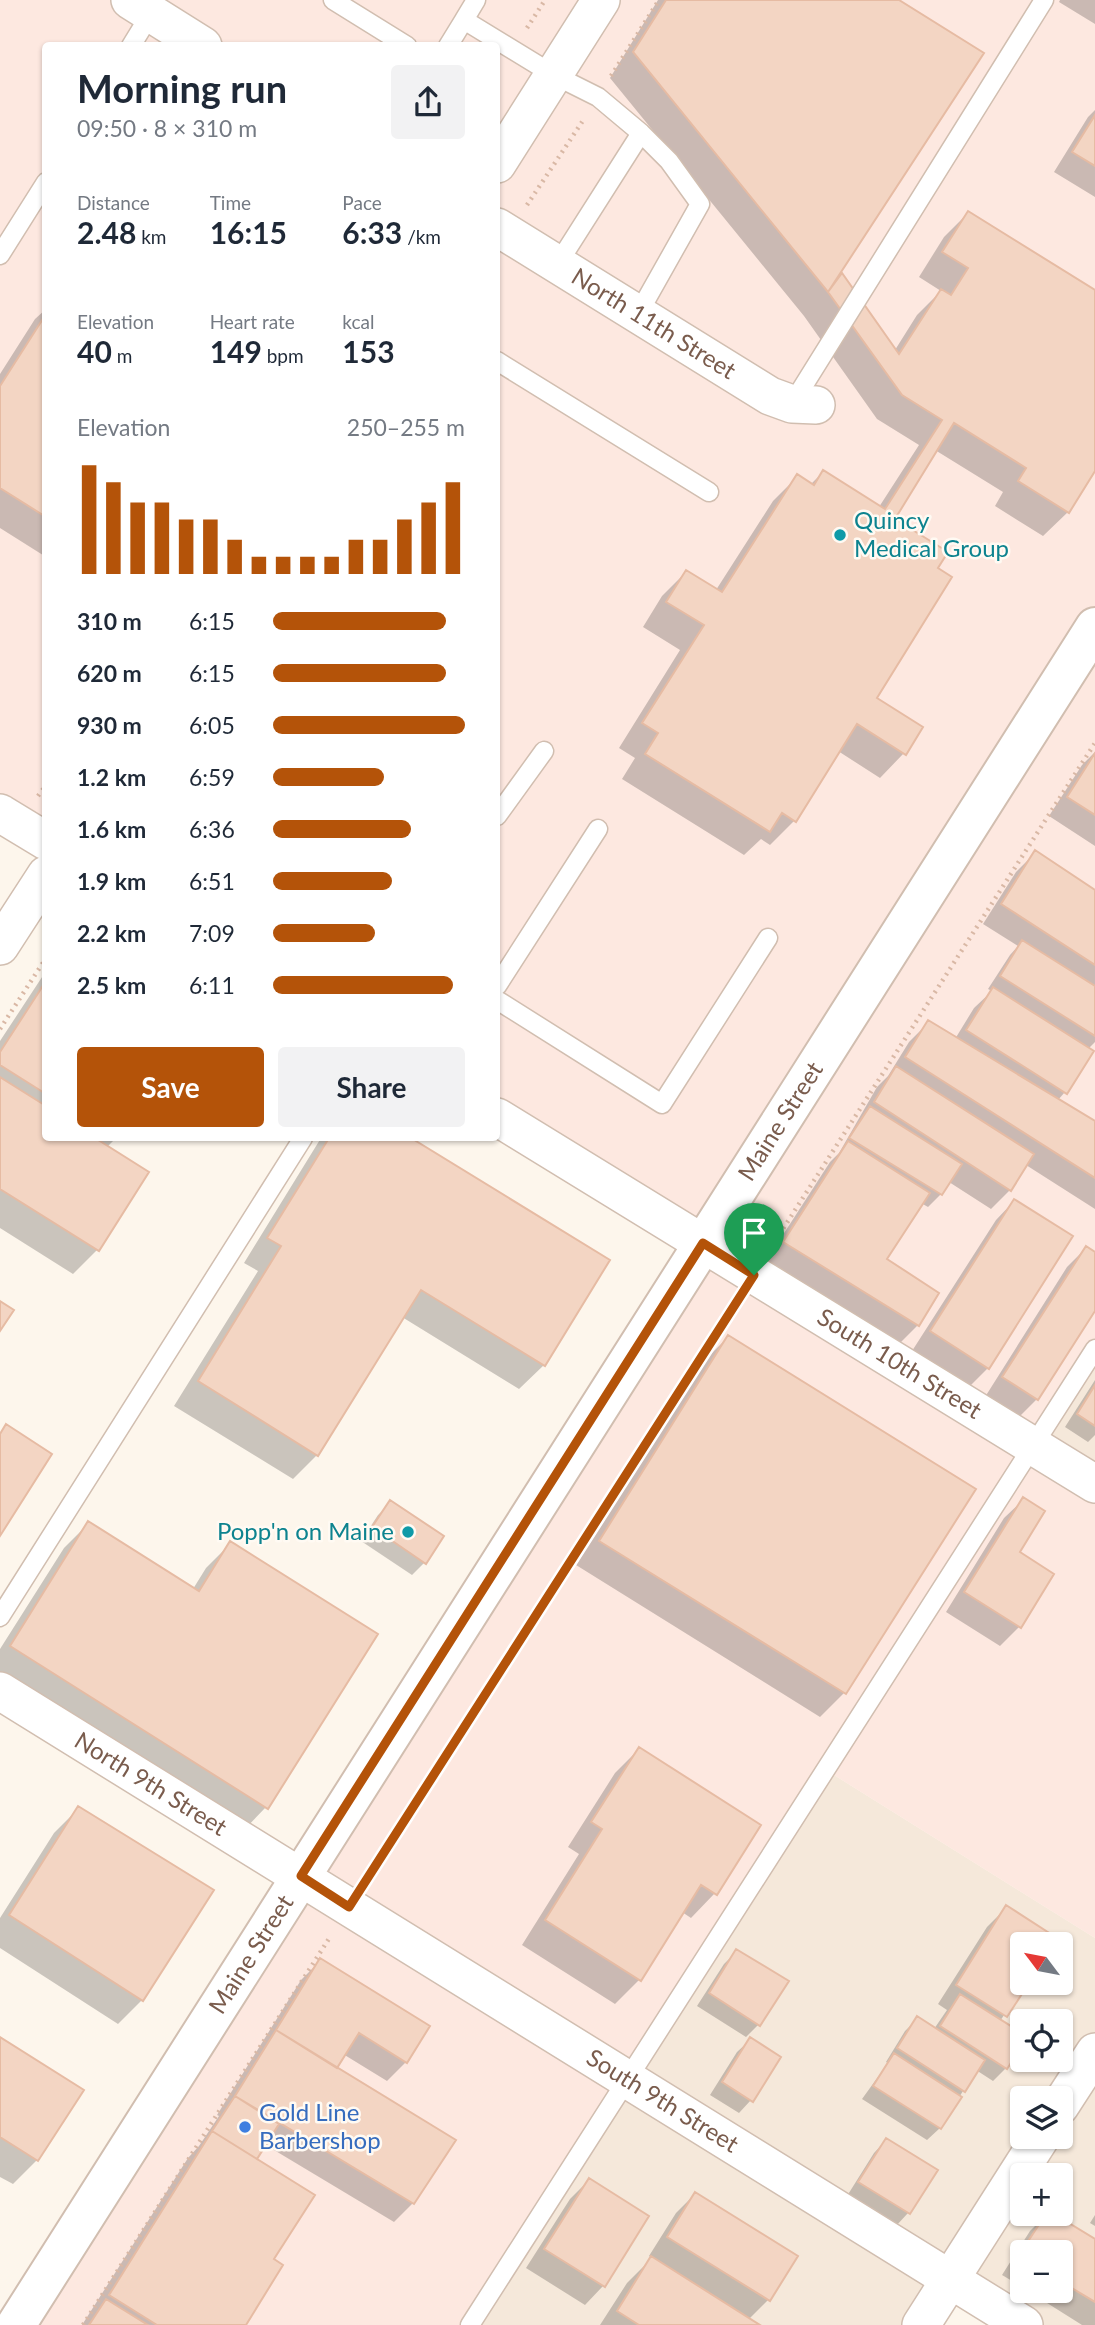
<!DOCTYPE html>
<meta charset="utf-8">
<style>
:root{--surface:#fff;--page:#f2f2f3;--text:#1f2937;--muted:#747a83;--accent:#b45309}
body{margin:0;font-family:Lato,sans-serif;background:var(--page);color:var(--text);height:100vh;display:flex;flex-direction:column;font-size:26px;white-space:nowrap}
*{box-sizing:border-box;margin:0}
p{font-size:23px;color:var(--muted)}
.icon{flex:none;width:38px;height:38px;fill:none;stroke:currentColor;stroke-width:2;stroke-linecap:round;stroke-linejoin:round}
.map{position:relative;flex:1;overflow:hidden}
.details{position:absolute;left:42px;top:42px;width:458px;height:1099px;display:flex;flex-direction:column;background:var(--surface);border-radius:7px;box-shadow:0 2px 5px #0004}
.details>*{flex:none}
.needle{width:46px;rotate:302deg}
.fabs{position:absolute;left:1010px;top:1932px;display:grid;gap:14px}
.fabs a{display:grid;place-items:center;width:63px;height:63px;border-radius:7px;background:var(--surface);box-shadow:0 2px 5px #0004;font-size:35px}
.pin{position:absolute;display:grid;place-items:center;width:60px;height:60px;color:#fff;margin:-72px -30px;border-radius:50% 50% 50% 0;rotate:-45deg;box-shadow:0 0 7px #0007}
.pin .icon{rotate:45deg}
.round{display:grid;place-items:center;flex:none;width:74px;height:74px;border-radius:7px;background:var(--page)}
.head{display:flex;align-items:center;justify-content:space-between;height:119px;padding:0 35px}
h1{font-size:38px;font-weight:700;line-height:52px}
.metrics{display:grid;grid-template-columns:repeat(3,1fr);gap:10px;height:119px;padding:7px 35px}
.metrics div{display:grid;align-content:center}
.metrics b{font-size:30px;font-weight:700}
.metrics small{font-size:19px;font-weight:400}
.metrics p{font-size:19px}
.chart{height:196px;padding:14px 35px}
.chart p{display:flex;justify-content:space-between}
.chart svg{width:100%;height:126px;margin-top:7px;stroke:var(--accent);stroke-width:6}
.primary-button{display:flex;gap:14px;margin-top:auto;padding:14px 35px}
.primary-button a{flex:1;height:80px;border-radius:7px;background:var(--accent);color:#fff;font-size:28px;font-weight:700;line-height:80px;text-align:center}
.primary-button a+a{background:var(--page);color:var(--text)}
ul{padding:0 35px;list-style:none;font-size:23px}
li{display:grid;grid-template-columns:112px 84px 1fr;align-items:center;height:52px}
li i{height:18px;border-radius:9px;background:var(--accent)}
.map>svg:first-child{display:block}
.residential{fill:#f5e8da;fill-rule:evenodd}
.commercial{fill:#fde8e0}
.shadow{fill:#0003}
.building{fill:#f3d5c3;stroke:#e6bba3;stroke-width:2}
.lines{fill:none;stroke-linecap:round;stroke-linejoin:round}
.service-casing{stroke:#d1beb0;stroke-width:21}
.minor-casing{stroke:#d1beb0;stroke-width:40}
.tertiary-casing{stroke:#d1beb0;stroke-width:42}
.path{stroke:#d9b8a5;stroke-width:4.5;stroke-dasharray:2 5;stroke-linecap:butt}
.service{stroke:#fff;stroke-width:18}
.minor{stroke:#fff;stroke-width:37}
.tertiary{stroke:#fff;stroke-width:38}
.route-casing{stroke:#fff;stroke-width:14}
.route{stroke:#b45309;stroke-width:9}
.culture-dot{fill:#0f9aa8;stroke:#fffaf3;stroke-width:2.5}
.shop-dot{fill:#3f7fe0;stroke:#fffaf3;stroke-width:2.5}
.labels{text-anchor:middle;stroke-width:5;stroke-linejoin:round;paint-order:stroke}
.street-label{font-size:24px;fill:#7a5c4d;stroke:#fffaf3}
.culture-label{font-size:24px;fill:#0d838f;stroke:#fffaf3;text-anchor:start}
.shop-label{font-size:24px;fill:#366cbe;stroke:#fffaf3;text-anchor:start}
</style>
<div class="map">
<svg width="1095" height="2325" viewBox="0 0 1095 2325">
<rect width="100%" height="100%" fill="#fdf6ec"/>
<path class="residential" d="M1095,1349V1484L1033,1446Z
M826,1770L1095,1938V2325H1024L950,2280L921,2325H470ZM1022,1944H1060V1983H1022ZM1022,2021H1060V2060H1022ZM1022,2098H1060V2137H1022ZM1022,2175H1060V2214H1022ZM1022,2252H1060V2291H1022Z"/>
<path class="commercial" d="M0,0H1095V1349L1033,1446L1095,1484V1938L826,1770L470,2325H16L703,1244L497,1117V46H46L45,841L0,813Z"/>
<path class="shadow" d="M658,0H896L840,273L895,350L917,315L941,291L919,277L944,237L968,213L1095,292V468L1068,512L1043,536L995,506L1003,492L935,450L892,519L874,698L904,753L880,778L838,751L794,821L770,845L761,839L744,855L622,779L635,758L619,748L680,650L643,627L662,596L686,572L716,590L773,501L797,477L810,485L823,472L879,507L919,445L877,419L804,316L610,78Z
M1060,0H1095V24L1059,2Z
M1095,110V197L1054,172L1088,117Z
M46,309V557L0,528V374L35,319Z
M1095,752V846L1049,816L1082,765Z
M1035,853L1095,892V1042L1088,1049L1065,1092L1058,1100L1095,1123V1209L1026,1165L1010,1190L991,1209L949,1182L941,1194L928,1207L921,1203L885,1260L918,1325L899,1344L766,1261L830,1162L839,1153L877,1087L888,1076L909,1042L928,1023L955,1039L974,1008L992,991L988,989L1010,955L1018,946L983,924L1016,872Z
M46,971V1138H116L107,1147L97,1250L73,1274L0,1228V1041Z
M321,1138H407L607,1261L544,1365L519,1389L402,1317L317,1455L293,1479L174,1406L258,1271L244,1263Z
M1014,1201L988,1368L969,1387L912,1351L996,1220Z
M1086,1248L1095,1254V1308L1037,1399L1018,1418L985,1397L1067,1267Z
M728,1337L844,1693L820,1717L576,1565L704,1361Z
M1095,1380V1435L1088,1442L1065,1427Z
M1023,1500L1018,1553L1019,1627L1000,1646L946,1612L1004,1518Z
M391,1503L425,1562L412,1575L361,1541L378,1515Z
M88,1524L193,1589L206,1568L230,1544L266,1807L242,1832L0,1679V1649L64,1548Z
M639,1749L715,1893L691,1918L682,1912L639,1980L615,2004L522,1945L579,1854L568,1847L615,1773Z
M79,1808L142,2000L118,2024L0,1948V1918L54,1833Z
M1006,1908L1055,1939L1051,1944H1022V1983H1026L1000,2021L1022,2035V2043L1006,2068L993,2081L976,2070L940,2128L927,2140L862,2099L888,2063L886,2062L905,2031L918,2018L934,2029L947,2010L938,2004L987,1927Z
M737,1951L759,2024L746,2037L697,2006L724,1964Z
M320,1961L406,2062L387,2081L343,2054L335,2069L453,2141L413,2203L394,2222L264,2144L256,2158L272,2260L244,2325H82L188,2158L199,2146L219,2116L217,2115L301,1980Z
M0,2039L37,2160L13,2184L0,2177Z
M750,2040L751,2100L739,2113L710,2095L737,2052Z
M886,2140L935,2170L908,2213L896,2226L847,2196L874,2153Z
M589,2180L603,2286L585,2305L526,2268L570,2199Z
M695,2194L768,2300L748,2320L757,2325H600L627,2283L652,2258L649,2256L676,2213Z
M1047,2214H1051L1095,2242V2325H1082L1028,2291H1060V2252H1022V2287L1002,2275L1030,2231Z
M1095,2215V2226L1090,2223Z"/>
<path class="building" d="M666,0H899L984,53L828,292L633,52Z
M1095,115V166L1072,152Z
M968,211L1095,290V471L1069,513L1018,481L1026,468L954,423L895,519L948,552L938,568L952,577L877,698L923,727L906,755L857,724L796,822L782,813L770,832L645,754L658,733L642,723L704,625L666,602L686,570L722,592L797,474L814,485L823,470L885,509L942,420L902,395L828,292L842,273L899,354L941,289L951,295L968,268L942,252Z
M46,314V517L0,488V386Z
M1095,753V815L1067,797Z
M1035,850L1095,890V965L1001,904Z
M1022,940L1095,986V1036L1000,976Z
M46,981V1094L0,1065V1052Z
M993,987L1094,1051L1067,1094L966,1030Z
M928,1020L1095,1121V1178L905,1057Z
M896,1066L1034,1154L1011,1191L874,1102Z
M0,1077L46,1106V1138H95L149,1172L99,1251L0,1189Z
M870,1106L962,1164L942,1195L849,1138Z
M329,1138H411L610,1260L545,1366L421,1290L318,1456L198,1381L281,1246L267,1238Z
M848,1141L930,1193L887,1259L939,1293L919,1326L783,1242Z
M1014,1199L1073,1236L989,1369L930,1331Z
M1086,1246L1095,1252V1311L1038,1400L1002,1377Z
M0,1301L14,1310L0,1331Z
M728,1335L976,1489L846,1694L599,1541Z
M1095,1385V1426L1077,1414Z
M6,1424L52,1454L0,1536V1434Z
M1023,1497L1045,1511L1020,1552L1054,1574L1021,1628L964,1592Z
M390,1500L444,1536L426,1564L372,1527Z
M88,1521L199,1591L230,1541L378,1634L268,1809L10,1646Z
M639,1747L761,1825L717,1895L701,1885L641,1981L545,1920L602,1829L591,1822Z
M78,1806L214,1890L143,2001L9,1915Z
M1006,1905L1057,1938L1053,1944H1022V1983H1029L1007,2017L956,1985Z
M736,1949L789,1981L760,2026L709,1993Z
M320,1958L430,2026L407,2063L359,2033L337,2068L276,2030Z
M960,1994L1022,2033V2046L1007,2069L940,2026Z
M917,2016L985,2060L965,2092L897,2048Z
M276,2030L456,2140L414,2204L235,2096Z
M0,2037L84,2090L38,2161L0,2137Z
M750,2037L781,2057L753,2102L722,2082Z
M894,2053L962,2097L941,2129L873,2086Z
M235,2096L279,2124L257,2159L212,2131Z
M212,2131L315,2195L274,2259L283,2265L246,2325H157L109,2295Z
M886,2138L938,2170L910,2214L858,2182Z
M589,2178L649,2216L605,2287L544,2249Z
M695,2192L798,2256L770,2301L667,2237Z
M1046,2214H1054L1095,2239V2302L1060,2281V2252H1022V2257L1019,2255Z
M651,2256L760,2325H639L617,2311Z
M106,2299L148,2325H89Z"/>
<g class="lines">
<g class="service-casing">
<path id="service" d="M333,0L407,46
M464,20L476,0
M131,46L153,10
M448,46L464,20L554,75L598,97L641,133L669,161L700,204L638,314
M0,255L46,182
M557,265L641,133
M497,361L709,492
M792,404L1044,0
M497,816L544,751
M497,986L598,829
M497,1000L662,1104L768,938
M0,1617L303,1138
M470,2325L1095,1349"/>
</g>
<g class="minor-casing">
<g id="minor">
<path d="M130,0L203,46"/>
<path d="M497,164L601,0"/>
<path id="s1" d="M497,227L770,396L792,404L816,405"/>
<path d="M0,813L46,841"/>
<path d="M0,946L46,875"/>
<path id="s2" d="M497,1117L1095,1484"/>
<path id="s3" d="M0,1691L1024,2325"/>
<path d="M1060,2106L1095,2052"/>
<path d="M921,2325L1041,2137"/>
</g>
</g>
<g class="tertiary-casing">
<g id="tertiary">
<path id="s4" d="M16,2325L1095,627"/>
</g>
</g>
<path class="path" d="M527,28L545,0
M611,76L659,0
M527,205L584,119
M38,796L46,785
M0,1029L46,958
M772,1246L1095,743
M368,1877L735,1304
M83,2325L330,1937"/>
<use href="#service" class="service"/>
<use href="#minor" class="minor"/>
<use href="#tertiary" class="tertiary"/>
</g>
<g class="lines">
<g class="route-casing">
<path id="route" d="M703,1243L754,1275L349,1907L301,1876Z"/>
</g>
<use href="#route" class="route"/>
</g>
<g class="culture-dot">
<circle cx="840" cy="535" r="7"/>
<circle cx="408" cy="1532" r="7"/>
</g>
<circle class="shop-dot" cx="245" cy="2127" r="7"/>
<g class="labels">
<g class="street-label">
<text dy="8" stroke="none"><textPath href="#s1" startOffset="184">North 11th Street</textPath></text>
<text dy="8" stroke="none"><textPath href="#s4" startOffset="1426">Maine Street</textPath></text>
<text dy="8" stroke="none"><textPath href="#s2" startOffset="472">South 10th Street</textPath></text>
<text dy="8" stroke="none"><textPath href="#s3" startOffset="177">North 9th Street</textPath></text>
<text dy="8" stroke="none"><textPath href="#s4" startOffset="439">Maine Street</textPath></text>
<text dy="8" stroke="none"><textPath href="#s3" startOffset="779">South 9th Street</textPath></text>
</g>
<g class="culture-label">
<text x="854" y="529">Quincy<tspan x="854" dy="28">Medical Group</tspan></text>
<text x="394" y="1540" text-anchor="end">Popp'n on Maine</text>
</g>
<g class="shop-label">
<text x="259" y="2121">Gold Line<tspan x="259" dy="28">Barbershop</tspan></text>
</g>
</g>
</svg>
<div class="fabs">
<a><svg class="needle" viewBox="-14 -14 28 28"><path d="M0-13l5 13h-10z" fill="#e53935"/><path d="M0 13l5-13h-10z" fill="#747a83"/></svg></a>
<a><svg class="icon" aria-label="locate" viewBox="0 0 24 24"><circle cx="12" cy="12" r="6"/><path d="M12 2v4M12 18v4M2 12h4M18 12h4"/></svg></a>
<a><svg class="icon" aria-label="layers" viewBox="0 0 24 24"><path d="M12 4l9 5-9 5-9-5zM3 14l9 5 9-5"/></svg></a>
<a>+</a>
<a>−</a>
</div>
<div class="pin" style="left:754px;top:1275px;background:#1e9e55"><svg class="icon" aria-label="arrive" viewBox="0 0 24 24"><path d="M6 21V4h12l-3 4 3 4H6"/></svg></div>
<section class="details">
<div class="head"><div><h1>Morning run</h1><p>09:50 · 8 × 310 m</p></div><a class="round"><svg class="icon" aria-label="share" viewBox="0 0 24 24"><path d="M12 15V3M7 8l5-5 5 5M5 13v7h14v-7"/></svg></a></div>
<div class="metrics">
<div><p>Distance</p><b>2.48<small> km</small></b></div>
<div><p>Time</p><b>16:15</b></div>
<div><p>Pace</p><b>6:33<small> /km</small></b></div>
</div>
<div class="metrics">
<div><p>Elevation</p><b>40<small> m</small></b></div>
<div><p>Heart rate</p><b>149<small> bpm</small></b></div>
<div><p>kcal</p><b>153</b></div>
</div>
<div class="chart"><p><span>Elevation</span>250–255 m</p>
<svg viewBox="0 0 160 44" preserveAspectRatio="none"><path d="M5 44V6M15 44V12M25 44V19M35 44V19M45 44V25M55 44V25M65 44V32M75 44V38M85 44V38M95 44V38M105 44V38M115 44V32M125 44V32M135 44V25M145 44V19M155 44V12"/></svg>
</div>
<ul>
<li><b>310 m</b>6:15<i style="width:90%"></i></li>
<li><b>620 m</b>6:15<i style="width:90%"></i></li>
<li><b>930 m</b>6:05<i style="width:100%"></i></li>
<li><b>1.2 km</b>6:59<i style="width:58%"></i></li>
<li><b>1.6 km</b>6:36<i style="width:72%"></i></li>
<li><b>1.9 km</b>6:51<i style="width:62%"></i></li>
<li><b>2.2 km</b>7:09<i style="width:53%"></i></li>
<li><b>2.5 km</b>6:11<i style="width:94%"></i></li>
</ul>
<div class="primary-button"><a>Save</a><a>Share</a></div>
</section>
</div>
